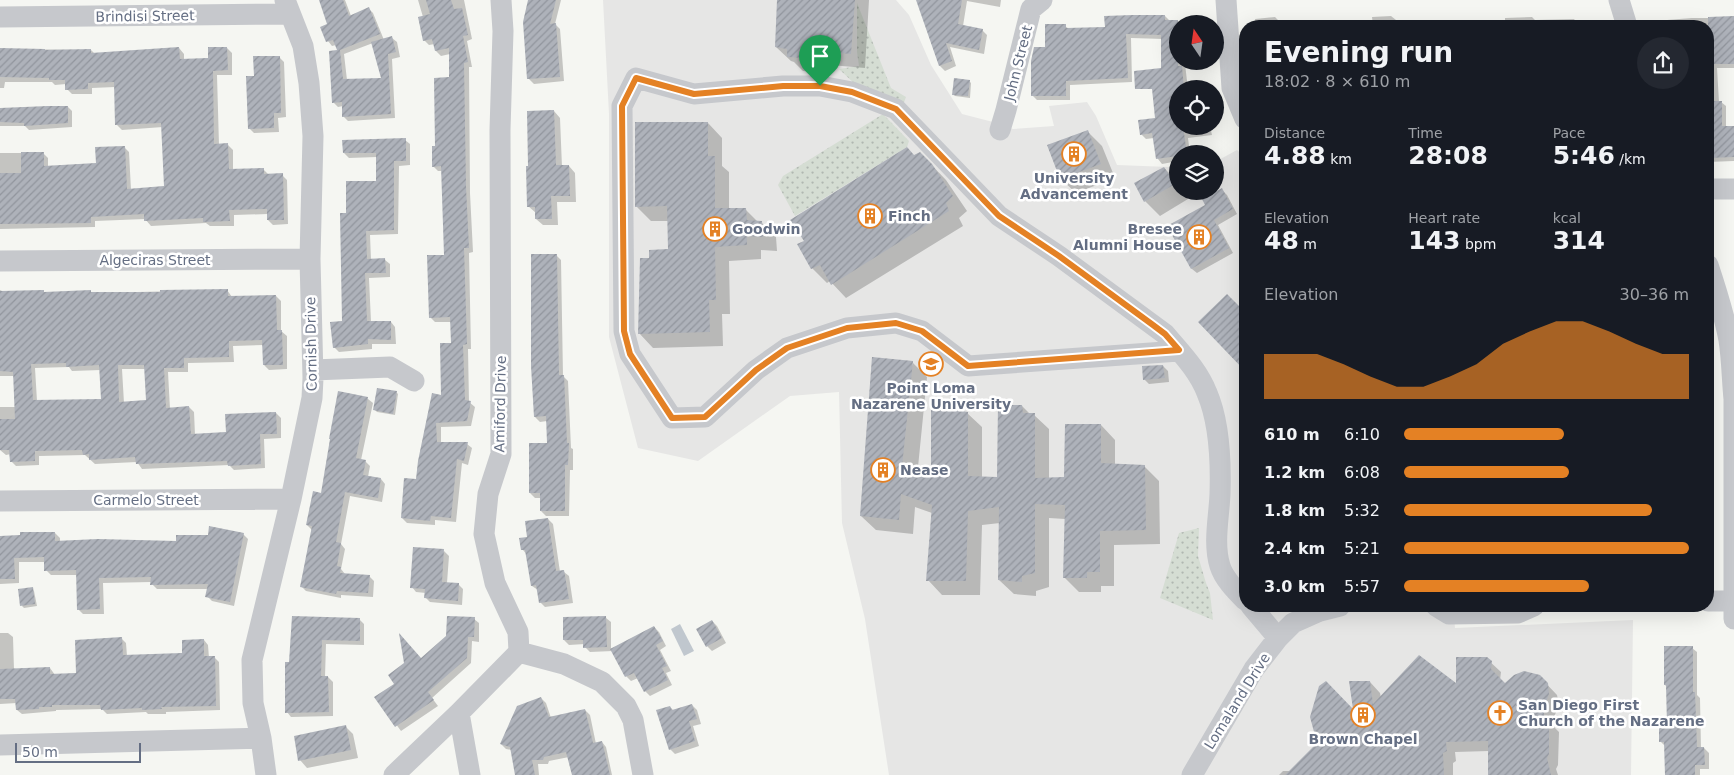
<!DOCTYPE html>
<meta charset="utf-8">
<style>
:root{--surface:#171b24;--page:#242831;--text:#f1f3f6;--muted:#9ea1a6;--accent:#e48124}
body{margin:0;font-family:"DejaVu Sans",sans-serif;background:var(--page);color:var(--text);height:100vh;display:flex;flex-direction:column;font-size:19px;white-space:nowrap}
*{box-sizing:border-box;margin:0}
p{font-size:16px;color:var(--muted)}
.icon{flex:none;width:28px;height:28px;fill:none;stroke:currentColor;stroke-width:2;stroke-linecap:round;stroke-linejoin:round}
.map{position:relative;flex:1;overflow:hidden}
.drawer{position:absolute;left:1239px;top:20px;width:475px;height:592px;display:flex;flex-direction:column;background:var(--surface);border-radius:20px;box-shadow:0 5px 20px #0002}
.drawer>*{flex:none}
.needle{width:32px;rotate:347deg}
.fabs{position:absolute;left:1169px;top:15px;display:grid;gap:10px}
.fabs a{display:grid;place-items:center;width:55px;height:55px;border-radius:50%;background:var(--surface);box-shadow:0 5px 20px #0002;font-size:25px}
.scale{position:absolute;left:15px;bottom:12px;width:126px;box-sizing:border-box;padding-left:5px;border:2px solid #646e83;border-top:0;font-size:14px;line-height:18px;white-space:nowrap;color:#646e83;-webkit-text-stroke:4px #fff;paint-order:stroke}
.pin{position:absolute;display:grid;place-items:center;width:42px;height:42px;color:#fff;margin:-51px -21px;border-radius:50% 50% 50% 0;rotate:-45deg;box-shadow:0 0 5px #0007}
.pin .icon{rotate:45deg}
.round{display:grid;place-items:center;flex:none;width:52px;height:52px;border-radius:26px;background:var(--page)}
.head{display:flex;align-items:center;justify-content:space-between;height:85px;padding:0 25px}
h1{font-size:28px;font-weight:700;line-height:38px}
.stats{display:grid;grid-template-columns:repeat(3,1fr);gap:8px;height:85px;padding:5px 25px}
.stats div{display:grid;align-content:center}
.stats b{font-size:25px;font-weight:700}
.stats small{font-size:14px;font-weight:400}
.stats p{font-size:14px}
.chart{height:140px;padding:10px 25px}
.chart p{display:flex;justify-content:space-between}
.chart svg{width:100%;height:90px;margin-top:5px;fill:var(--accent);opacity:.7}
ul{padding:0 25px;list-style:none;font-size:16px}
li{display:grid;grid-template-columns:80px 60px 1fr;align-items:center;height:38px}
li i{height:12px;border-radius:6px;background:var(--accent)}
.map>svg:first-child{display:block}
.built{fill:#e6e6e5}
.grass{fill:url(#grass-dots)}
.water{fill:#c0c7ce}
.shadow{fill:#0003;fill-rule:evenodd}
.building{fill:url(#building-hatch);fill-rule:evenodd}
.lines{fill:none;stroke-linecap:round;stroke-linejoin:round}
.minor{stroke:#c6c8cc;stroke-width:21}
.route-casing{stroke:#fff;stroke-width:10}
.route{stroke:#e48124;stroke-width:6}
.labels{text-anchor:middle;stroke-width:5;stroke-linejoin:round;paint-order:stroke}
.street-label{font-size:14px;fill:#646e83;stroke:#fff}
.poi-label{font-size:14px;font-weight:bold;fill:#646e83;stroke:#fff;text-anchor:start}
</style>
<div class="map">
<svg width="1734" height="775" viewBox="0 0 1734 775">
<defs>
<pattern id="grass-dots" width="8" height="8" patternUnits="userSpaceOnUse" patternTransform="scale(1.25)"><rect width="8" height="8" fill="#d5ddd3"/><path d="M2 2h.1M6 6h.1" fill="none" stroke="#b0b7b1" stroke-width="1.8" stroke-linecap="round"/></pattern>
<pattern id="building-hatch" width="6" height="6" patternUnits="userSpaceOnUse" patternTransform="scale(1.25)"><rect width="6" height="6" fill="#aeb2ba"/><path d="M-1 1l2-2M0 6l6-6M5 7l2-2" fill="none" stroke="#91959d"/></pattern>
</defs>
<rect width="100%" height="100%" fill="#f5f6f2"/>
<path class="built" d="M603,0H896L909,15L931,65L962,114L993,122L1013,129L1054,126L1049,106L1087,102L1096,116L1117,165L1169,167L1177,176L1178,191H1215V162L1237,150L1245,157V222L1243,227L1245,231V606H1453L1455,628L1633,620L1631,775H889L865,619L842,523L839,392L790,396L698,461L638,448L609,337V114Z"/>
<path class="grass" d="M857,3L891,88L906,97L903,105L857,86L839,69L859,66L857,52Z
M883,114L909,141L907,147L795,216L778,185L783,176Z
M1199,528L1198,556L1206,583L1210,593L1213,620L1160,598L1179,533Z"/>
<path class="water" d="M680,624L694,651L684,656L671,629Z"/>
<path class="shadow" d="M320,0H345L351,16L369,9L373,13L384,40L392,38L397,42L400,57L392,59L395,118L348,121L343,116V106L338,107L333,102L339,51L336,45L332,46L328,41L329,25ZM373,43L383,79L347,80L344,54Z
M418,0H464L472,39L467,41L472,67H469L470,193L473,252L469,253L471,349H468L469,402L475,407L471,426L441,427V443L467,444L472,448L468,465L462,463L456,522L435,520V525L407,523L402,518L417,480L443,396L452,344L451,322H435L430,317L445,256L442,171H438L433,166L449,79L450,54L441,56L436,51L435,44L429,45L424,40L423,17Z
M530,0H561L555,24L560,29L564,81L534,84L529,79Z
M779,0H869L865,68L819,64L818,72L803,71L794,62L791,61L776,47Z
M920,0H1001L1000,7L967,1L963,26L982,30L987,35L984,54L950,47L956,66L945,71L940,66Z
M1165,16L1170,21L1189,22L1191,24H1178V61H1194V64H1185L1188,89H1178V126H1210L1212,135L1188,138L1190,154H1178V161L1162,164L1158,159L1154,138L1146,139L1141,134L1156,119L1162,69L1163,39L1131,38L1132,82L1070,85V100H1037L1032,95L1047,49L1065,26L1069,29L1106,28Z
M1391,16L1396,20V23L1418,22L1422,26H1373L1372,17Z
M1275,17L1280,22L1292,21L1297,26H1256L1255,19Z
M1532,17L1535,20L1574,19L1578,24V26H1451V23L1505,21V18Z
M1692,18H1734V68H1717L1719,102H1721L1726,106V127H1734V161L1708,162V26H1668L1667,20Z
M179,48L184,54V60L210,59L227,48L232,53V75H217L219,145H228L233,150V171L263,169L269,175H282L287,180L288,224L273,225L268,220V214L234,215V226H210L206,223L151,226L145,219L95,221V227L0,229V153H43L48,158V167L97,164L124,147L129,152L131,190L166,187L163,127L122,130L117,125L115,87L92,88V94H72L67,89L66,84L55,85L52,82H5L4,88H0V49L91,50L95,54Z
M279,57L284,62L286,117L278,118L279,132L254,133L249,128L255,77Z
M969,81L971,83L970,98L955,96L953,94Z
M68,107L72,111V127L29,130L25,126H0V109Z
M554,111L560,118L562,167L569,166L575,173L576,202H557L558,225H543L536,219V213L528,206L530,167Z
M708,123L722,138V166L729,172V210H746L758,222H761L776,237L777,251L761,250V259L729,261L730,314H722L723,346L653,348L639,333L651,259L669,251L668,221H651L637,207Z
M1087,131L1102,146L1115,178L1076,193L1061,179L1049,146Z
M405,140L410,144V165L399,166L398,234L370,235L371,260H385L390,264V277L369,278L371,322H391L395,327L396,344H372V349L339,352L334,347L343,322L347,214L377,182V157L349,158L344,153Z
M920,153L946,180L967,211L959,218L963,226L846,298L830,281L827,283L812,268L806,241Z
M1164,168L1178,182V191H1184L1188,199L1160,216L1145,201Z
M1222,190L1227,195L1237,214L1218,225L1233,253L1197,273L1192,269L1169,227L1206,205Z
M556,255L561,260L563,376L568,381L571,448L573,449V470H570L569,516H546L541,511V498H535L530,493L549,444L547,421L540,422L535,417Z
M0,290L4,292L43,291L45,293L90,291L92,293L227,290L232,297L276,296L281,301V331L287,336V369L269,370L264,365V345L233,346L234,362L188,363V372H168L170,409L189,407L194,412L195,435L227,433L276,413L281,418V438L264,439L265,468L234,470L229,465L142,469L137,462L95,464L85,455L39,456V465L16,466L11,461V454L6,455L0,450V407H15L14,376H0ZM69,367L72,371L101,370L102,400L37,401L35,368ZM122,369H146L148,402L124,403Z
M1245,313V431L1243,429L1242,366Z
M913,363L927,377L917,477H932L954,405L961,412L967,413L982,427V478H999L1022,406L1030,414L1034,415L1049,429V479L1066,478L1101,425L1115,440V465L1144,466L1159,481L1160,544L1114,545V586H1101V592H1079L1064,577L1065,519L1049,518V587L1036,591V596L1014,594L999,580L1000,523L982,525L980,595H942L928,580L932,513L915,507L913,534L876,530L861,516Z
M1163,366L1168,371L1169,382L1149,384L1144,379Z
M396,392L398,394L395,415L377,412L375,410Z
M339,393L368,399L373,403L361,460L365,461L370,466L368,477L381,479L385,484L382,502L350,496L341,544L345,549L341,569L345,574L369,576L374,581L373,597L341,595V598L306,591L301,586L312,530L307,525L322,494Z
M548,519L553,524L560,572H564L569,576L573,603L545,607L540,602L538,590L532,586L527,555L523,550Z
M55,533L60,538V542L178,543L243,534L248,539L234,606L212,601L207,596L208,589H157L152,584V582L103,583L104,614H83L78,609V575H51L46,570V562H19V583L0,584V537Z
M444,551L449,556L447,583L458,584L463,589L462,605L430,602L425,597L426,593L416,592L412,587Z
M32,589L34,591L37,606L24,608L22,606Z
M293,618L359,619L364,624V645L326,644L325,677H328L333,682V716L291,717L287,712Z
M606,618L611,622V649L654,627L659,632L666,646L660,650L671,671L666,673L672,685L650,696L645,691L638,678L631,681L626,676L613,651L590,652L585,647V644L569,645L564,640Z
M474,619L479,623V642L472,641L471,663L432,698L438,706L401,731L376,697L396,684L405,664L421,659Z
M712,621L717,626L726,643L712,651L707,646Z
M0,633H8L13,637L14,670L50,668L55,675H78L121,638L126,643L127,656L183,654L204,640L208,645L209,658L214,657L219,662L220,710L166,712V714H148L146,712L107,714L102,709L56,710V711L22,714L17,710V703L0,704Z
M1692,648L1697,652V695L1700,698L1701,749L1704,748L1709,753V769H1700V775H1666L1665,746L1660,741L1668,726L1667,687L1665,685Z
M1487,659L1501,672L1500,680L1505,685L1539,676L1557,695L1559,705L1554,717V727L1559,732L1558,765L1556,769L1558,775H1489V751L1455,752L1456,761L1453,763V775H1279L1283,771H1291L1355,712L1370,682L1380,693L1381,698L1457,685Z
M541,698L546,703L551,718L585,710L590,715L596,744L602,742L606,747L612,775H576L569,757L549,761L548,764H538L539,775H516L512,750L506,749L501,744Z
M692,705L697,710L701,724L693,726L699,746L675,754L670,749V707L674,711Z
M346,727L353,734L358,758L307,768L300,760Z"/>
<path class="building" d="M319,0H343L349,16L369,7L380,34L340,50L343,79L381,78L371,42L392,36L396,52L388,54L391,114L342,117V102L332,103L329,51L337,50L333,40L326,42L320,27L327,24Z
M426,0H451L454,9L462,8L468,35L463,36L468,62L464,63L466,187L469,248H464L467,344L463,345L465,400L471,401L467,421L436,423L437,442H468L464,461L457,459L451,518L431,516L430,521L401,518L404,478L416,479L418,461L432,393L441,395L440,343H451L450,317L429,318L427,255H444L441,166L432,167V146H435L434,78L449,77V48L435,51L432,39L423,41L418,17L430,14Z
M528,0H556L550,24L556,23L560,77L527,79L523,22Z
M777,0H855L851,54L805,50L804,58L787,57V49L775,47Z
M916,0H962L958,24L983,29L979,50L946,43L952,61L939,66Z
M1133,15H1165V20H1178V66H1182L1184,89H1178V126H1183L1187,154H1178V156L1156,159L1152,133L1140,135L1138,120L1155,118L1152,89H1135L1134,71L1161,68V35L1126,34L1128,78L1066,81V96H1031V61L1034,47H1045V24H1066V28L1105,27L1104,16Z
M1734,16V64H1708V17Z
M179,47L180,59L208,58V47H227L228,70L213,71L214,144L228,143L229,169L264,168V174L283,173L284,220H267V209L229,210L230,221L203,222V218L144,221V214L91,217V223L0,224V173H21V152H44V166L96,163L95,147L125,146L127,189L164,186L161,123L115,125L114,82L88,83V89L65,90V80H49V78L0,77V48L45,49V50L91,49V53Z
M253,56H280L281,113H274V128L248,129L246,76H254Z
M954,78L970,80L968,96L952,95Z
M1708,101H1722V126H1734V157L1708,158Z
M48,106H68V123L24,126V123L0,122V108Z
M554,110L556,165H569L570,196H551L552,219H535V207H527L526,166H528L527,111Z
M635,122H708V156H715V208H746L747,220L762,221L763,237L747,236V245L715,247L716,300H709L710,332L638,334L640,258H649V250L668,249L667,206L635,207Z
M1088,130L1101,164L1060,179L1047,145Z
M406,138V161H394V230L366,231L367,259L385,258L386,273H365L367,321H391V340L368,339V344L333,348L330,322L342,321L340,213H346V181H376V153H343L342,140Z
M907,147L914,155L920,152L932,164L953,196L946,203L949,211L831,285L820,265L811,269L797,244L804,241L790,220Z
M1164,167L1175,184L1144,202L1134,183Z
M1222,188L1233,209L1214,220L1229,248L1191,269L1167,226L1205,205L1202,199Z
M531,254H557L559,375H564L567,443H569L568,465H565V511H540V493H529V443H547L546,416L534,417L531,366Z
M228,289V296L276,295L277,330H282L283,365H263L262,340L229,341V357L184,358V368H164L166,408L189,406L191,434L226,432L225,414L276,412L277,434H260L261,464L228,466L227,461L136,464L135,457L89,460V454L83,455L82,450L35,451V461L10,462L9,450H0V419H15L13,372L0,371V291L44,290V292L91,290V292H160V290ZM66,363V367L99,365L101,399L33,400L31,364ZM118,365H144L146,400L119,402Z
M1227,294L1245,312V371L1198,322Z
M872,357L913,361L901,476H931V405L954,404L955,410L968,412V476L997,477L998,405H1022L1023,413H1035V478L1064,477L1065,424H1101V463L1145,465L1146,530L1100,531V572H1087V578H1063L1065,505L1035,504V573L1022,576V582L998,580L999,507L968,511L966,581H926L932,505L901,494L899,520L860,516Z
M1163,365L1165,378L1143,380L1142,366Z
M377,388L397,391L393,414L373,410Z
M338,391L368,397L356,458L366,460L363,475L381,478L378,498L345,492L336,542L341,543L337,566L341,567L340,573L370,575L368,593L337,591L336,594L300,587L312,526L306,525L313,491L321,493L330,439H329Z
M548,518L556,571L564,570L569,599L539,603L536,585L531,586L525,550H521L519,538L527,537L525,521Z
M209,526L244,533L230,602L205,597L208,584L150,585L151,577L99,578L100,609L77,610L76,570L44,571V557L14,558L15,579H0V536L20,535V532H55V541L98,539L176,541V535H208Z
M413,547L444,549L442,582L459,583L458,601L424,598L425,589L410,588Z
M33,587L35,604L20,606L18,589Z
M292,616L360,618V641L322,640L321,676H328L329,712L285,713V662H289Z
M447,616L475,617L474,637H468L467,658L428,692L434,700L395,727L374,697L394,684L388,675L404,663L399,633L421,658L446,636Z
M606,616L607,647L583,648V640H563V617Z
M712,620L722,638L706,647L696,629Z
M654,626L663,641L656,645L667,666L662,668L668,680L644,692L634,673L625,677L610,649Z
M122,637L123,655L182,653V640L204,639V656H215L216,706L161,707L162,709L142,710V708L101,710L100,705H52V707H39V709L16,710L15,699H0V669L50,667V674L76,673L75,640Z
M1664,646H1693V692H1695L1697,747H1704L1705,765H1695V775H1665L1664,742H1659V725H1667L1666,685H1664Z
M1419,655L1456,683V657H1487L1492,661L1491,669L1505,683L1514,675L1524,671L1540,675L1548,683L1549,694L1544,707V719L1549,720V754L1547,758L1551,775H1488V741L1446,742L1447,751L1443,753L1444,775H1285L1317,743L1310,717L1319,686L1326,681L1353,709L1349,681H1370L1373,704Z
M541,697L549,717L585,709L593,743L602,741L610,775H572L566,752L544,757L543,760H532L535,775H515L510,747L500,744L517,706Z
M692,704L697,719L689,721L695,741L669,750L656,710L670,706L672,710Z
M346,725L351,750L298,761L294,736Z"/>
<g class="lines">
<path class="minor" d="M1226,0L1232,88L1245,119
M1619,0L1627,26
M0,17L290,14
M1000,130L1006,110L1031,9L1042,0
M1708,189H1734
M0,261L310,259
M1708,265C1716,289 1724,314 1729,340C1732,359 1732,379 1734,399V619
M1179,351L968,366L922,331L896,323L847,328L787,348L756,370L705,417L672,418L630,354L624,331L622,106L636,78L694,94L783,86H820L852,92L896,109L999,216L1059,256L1165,334C1181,353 1198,370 1207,393C1219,421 1221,463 1220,494C1219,518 1213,543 1220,566C1224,579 1236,591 1245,600
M313,370L390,367L414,381
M0,501L291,499
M1708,601H1734
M1251,606L1278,638
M1436,606L1449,614L1518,613L1534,606
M519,652L564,664L602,682L626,706L633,720L643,775
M0,745L261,738
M266,775L261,738L253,703L252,660L291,499L312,398L313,378L310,259L313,136L309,83L303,46L285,0
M394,775L459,713
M470,775L459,713L519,652L518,632L495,583L484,534L488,494L501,454L500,130L503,31L501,0
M1192,775L1254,669L1278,638L1293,623L1320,611L1340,606"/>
</g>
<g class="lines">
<g class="route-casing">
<path id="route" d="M636,78L694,94L783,86H820L852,92L896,109L999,216L1059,256L1153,325L1165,334L1179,350L968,366L922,331L896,323L847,328L787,348L756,370L705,417L672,418L630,354L624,331L622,106Z"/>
</g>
<use href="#route" class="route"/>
</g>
<defs>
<g id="building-ring" transform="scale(1.25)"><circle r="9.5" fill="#fff" stroke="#e48124" stroke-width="1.5"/><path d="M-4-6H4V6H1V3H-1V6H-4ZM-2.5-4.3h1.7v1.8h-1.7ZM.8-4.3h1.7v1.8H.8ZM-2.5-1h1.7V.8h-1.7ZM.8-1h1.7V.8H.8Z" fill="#e48124"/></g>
<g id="university-ring" transform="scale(1.25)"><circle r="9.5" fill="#fff" stroke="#e48124" stroke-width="1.5"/><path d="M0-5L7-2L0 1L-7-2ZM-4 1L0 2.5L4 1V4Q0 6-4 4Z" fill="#e48124"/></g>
<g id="church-ring" transform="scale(1.25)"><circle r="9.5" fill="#fff" stroke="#e48124" stroke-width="1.5"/><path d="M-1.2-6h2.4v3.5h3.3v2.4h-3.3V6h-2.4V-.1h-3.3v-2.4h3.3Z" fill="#e48124"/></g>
</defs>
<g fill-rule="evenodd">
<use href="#building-ring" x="1074" y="154"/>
<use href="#building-ring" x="870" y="216"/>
<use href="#building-ring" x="715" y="229"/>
<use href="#building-ring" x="1199" y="237"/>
<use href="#university-ring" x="931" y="364"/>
<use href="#building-ring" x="883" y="470"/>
<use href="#church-ring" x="1500" y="713"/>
<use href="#building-ring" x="1363" y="715"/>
</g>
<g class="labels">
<g class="street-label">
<text transform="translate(145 16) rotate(-1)" y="5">Brindisi Street</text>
<text transform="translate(1018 63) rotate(-76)" y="5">John Street</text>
<text x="155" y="265">Algeciras Street</text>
<text transform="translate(311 344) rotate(-91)" y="5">Cornish Drive</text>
<text transform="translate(500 404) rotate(-89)" y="5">Amiford Drive</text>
<text x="146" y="505">Carmelo Street</text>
<text transform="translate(1237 701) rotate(-58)" y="5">Lomaland Drive</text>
</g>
<g class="poi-label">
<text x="1074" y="183" text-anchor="middle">University<tspan x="1074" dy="16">Advancement</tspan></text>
<text x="888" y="221">Finch</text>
<text x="732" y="234">Goodwin</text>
<text x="1182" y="234" text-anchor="end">Bresee<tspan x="1182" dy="16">Alumni House</tspan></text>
<text x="931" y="393" text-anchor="middle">Point Loma<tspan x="931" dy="16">Nazarene University</tspan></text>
<text x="900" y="475">Nease</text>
<text x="1518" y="710">San Diego First<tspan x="1518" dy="16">Church of the Nazarene</tspan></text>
<text x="1363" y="744" text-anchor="middle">Brown Chapel</text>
</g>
</g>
</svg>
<div class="fabs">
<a><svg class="needle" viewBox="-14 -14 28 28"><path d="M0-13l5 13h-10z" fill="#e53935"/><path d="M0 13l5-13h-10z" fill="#9ea1a6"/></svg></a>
<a><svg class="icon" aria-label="locate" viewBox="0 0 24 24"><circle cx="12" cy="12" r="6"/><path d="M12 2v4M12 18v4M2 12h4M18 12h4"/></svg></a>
<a><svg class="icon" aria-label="layers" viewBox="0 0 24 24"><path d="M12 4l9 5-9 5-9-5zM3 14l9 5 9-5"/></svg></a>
</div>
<div class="scale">50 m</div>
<div class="pin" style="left:820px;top:86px;background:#1e9e55"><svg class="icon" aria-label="arrive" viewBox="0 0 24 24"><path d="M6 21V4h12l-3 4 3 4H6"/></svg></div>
<section class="drawer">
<div class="head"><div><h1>Evening run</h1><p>18:02 · 8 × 610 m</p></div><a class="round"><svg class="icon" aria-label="share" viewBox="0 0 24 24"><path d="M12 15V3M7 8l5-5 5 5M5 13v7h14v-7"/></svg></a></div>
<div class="stats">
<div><p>Distance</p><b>4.88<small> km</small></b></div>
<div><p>Time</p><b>28:08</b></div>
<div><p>Pace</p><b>5:46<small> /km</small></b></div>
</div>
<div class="stats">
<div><p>Elevation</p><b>48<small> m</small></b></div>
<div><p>Heart rate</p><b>143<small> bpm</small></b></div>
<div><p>kcal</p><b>314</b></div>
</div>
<div class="chart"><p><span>Elevation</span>30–36 m</p>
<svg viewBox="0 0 160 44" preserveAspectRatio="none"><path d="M0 44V22L10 22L20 22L30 27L40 33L50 38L60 38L70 33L80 27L90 17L100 11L110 6L120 6L130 11L140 17L150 22L160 22V44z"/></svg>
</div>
<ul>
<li><b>610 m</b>6:10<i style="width:56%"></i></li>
<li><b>1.2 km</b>6:08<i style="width:58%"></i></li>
<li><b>1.8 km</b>5:32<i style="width:87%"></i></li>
<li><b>2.4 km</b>5:21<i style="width:100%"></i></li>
<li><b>3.0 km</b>5:57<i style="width:65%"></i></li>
</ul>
</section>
</div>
